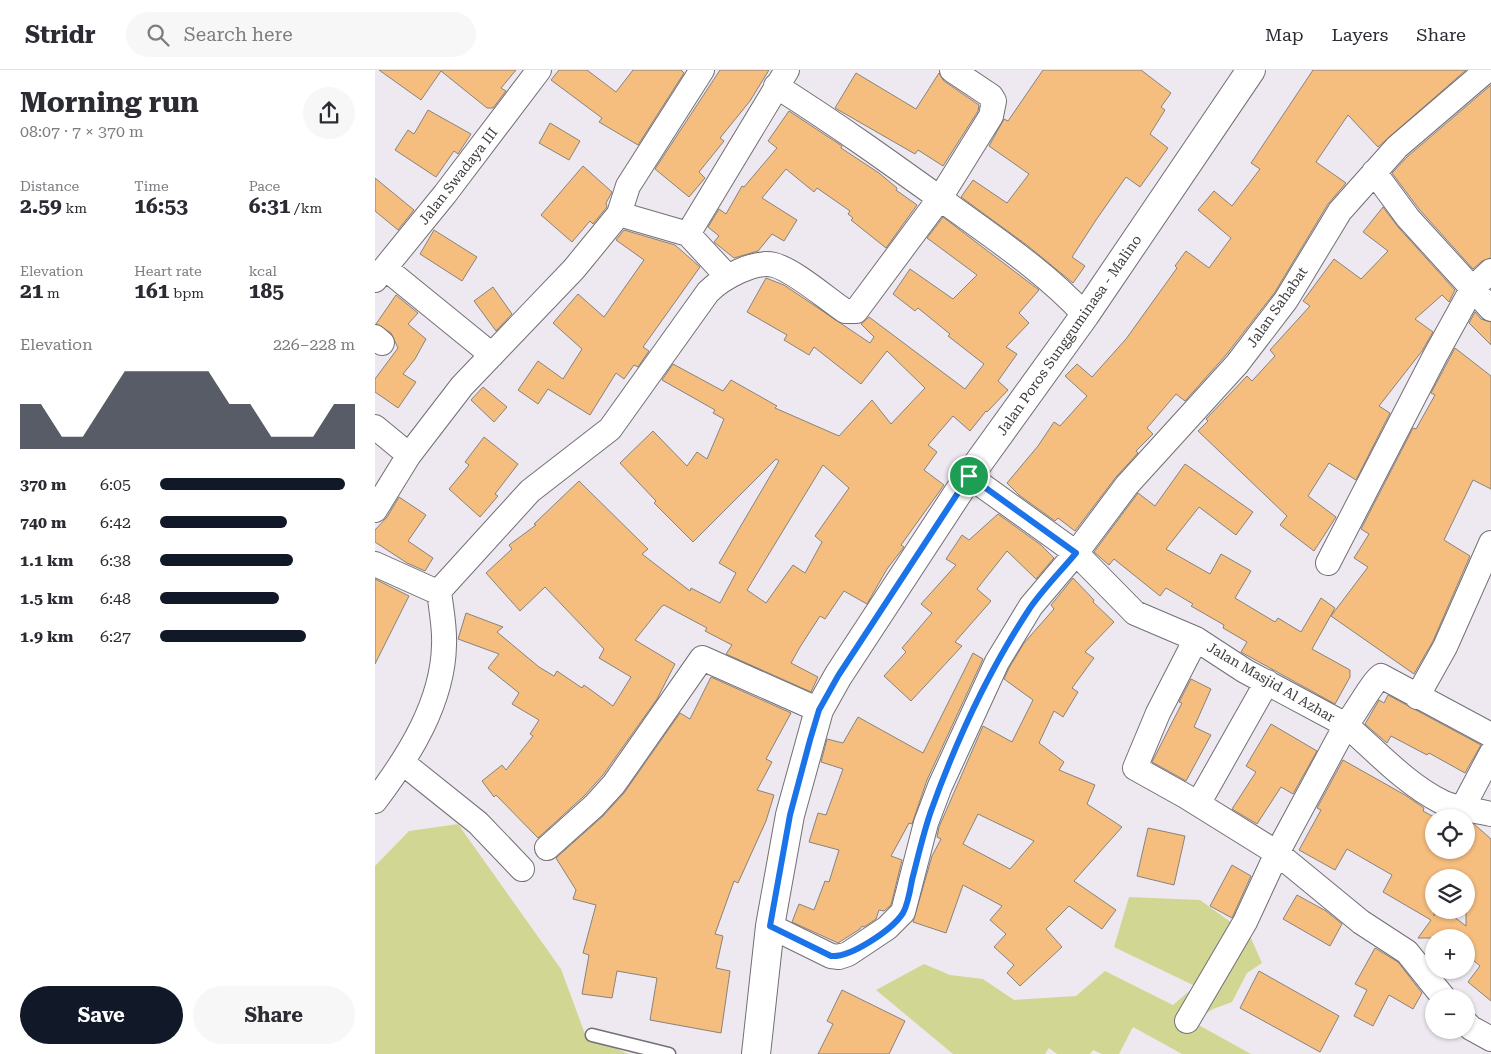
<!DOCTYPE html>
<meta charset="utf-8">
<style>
:root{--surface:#fff;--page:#f7f7f7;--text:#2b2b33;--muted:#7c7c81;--line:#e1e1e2;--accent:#111827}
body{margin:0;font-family:"Roboto Serif",serif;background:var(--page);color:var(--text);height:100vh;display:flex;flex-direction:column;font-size:19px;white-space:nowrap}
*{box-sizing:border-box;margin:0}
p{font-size:16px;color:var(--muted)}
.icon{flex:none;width:28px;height:28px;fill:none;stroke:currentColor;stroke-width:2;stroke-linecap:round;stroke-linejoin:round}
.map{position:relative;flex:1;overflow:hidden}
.panel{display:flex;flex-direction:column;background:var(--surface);width:375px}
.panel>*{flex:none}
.buttons{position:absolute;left:1050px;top:739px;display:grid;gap:10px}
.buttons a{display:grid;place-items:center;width:50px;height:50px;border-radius:50%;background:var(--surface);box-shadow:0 1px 4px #0004;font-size:25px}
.pin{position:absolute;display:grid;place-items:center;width:42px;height:42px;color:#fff;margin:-21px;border:2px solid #fff;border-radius:50%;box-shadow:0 1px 5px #0007}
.round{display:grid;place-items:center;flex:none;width:52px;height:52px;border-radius:26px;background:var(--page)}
.head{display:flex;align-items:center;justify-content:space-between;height:85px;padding:0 20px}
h1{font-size:28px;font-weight:700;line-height:38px}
.stats{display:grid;grid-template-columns:repeat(3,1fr);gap:8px;height:85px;padding:5px 20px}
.stats div{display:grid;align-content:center}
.stats b{font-size:21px;font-weight:700}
.stats small{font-size:14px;font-weight:400}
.stats p{font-size:14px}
.chart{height:140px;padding:10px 20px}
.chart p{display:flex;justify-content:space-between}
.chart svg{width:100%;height:90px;margin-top:5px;fill:var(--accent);opacity:.7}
.button{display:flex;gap:10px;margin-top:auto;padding:10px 20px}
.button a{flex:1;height:58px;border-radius:30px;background:var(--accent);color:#fff;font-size:20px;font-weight:700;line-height:58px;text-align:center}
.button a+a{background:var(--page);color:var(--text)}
ul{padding:0 20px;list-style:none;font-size:16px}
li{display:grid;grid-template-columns:80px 60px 1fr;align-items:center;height:38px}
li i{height:12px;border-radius:6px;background:var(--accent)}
header{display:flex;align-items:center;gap:30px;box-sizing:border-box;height:70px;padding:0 25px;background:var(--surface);border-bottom:1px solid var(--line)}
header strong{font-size:24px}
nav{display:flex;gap:28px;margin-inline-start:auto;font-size:18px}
.search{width:350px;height:45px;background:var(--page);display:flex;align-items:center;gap:12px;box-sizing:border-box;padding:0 18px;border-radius:28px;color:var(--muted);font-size:19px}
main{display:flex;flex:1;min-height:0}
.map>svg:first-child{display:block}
.green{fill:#d1d792}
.building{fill:#f5bd7e;stroke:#88837d;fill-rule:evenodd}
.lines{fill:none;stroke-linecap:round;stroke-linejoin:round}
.lane-casing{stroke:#736f75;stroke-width:15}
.street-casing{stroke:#736f75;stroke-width:26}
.primary-casing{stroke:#736f75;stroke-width:30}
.lane{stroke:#fff;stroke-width:12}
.street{stroke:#fff;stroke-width:24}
.primary{stroke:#fff;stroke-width:28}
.route-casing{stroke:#fff;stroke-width:10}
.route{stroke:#1a73e8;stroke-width:6}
.labels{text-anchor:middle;stroke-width:5;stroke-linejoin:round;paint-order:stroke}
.street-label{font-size:14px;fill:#3e3c3f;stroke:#fff}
</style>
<header>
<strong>Stridr</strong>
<div class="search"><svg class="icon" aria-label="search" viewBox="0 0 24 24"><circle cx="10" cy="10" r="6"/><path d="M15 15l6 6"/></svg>Search here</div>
<nav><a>Map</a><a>Layers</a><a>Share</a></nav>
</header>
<main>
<section class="panel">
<div class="head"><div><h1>Morning run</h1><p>08:07 · 7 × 370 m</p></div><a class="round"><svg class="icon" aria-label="share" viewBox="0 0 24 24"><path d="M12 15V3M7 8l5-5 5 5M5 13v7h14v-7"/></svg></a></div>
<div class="stats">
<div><p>Distance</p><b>2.59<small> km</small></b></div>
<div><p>Time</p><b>16:53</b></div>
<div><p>Pace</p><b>6:31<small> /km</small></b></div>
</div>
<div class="stats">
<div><p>Elevation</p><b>21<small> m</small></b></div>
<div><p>Heart rate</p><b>161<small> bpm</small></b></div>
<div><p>kcal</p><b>185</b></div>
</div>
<div class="chart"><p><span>Elevation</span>226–228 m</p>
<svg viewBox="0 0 160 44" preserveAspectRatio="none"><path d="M0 44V22L10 22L20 38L30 38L40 22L50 6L60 6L70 6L80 6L90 6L100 22L110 22L120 38L130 38L140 38L150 22L160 22V44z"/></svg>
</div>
<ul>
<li><b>370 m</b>6:05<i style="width:95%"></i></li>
<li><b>740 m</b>6:42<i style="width:65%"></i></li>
<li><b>1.1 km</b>6:38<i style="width:68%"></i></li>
<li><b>1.5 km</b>6:48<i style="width:61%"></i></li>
<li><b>1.9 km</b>6:27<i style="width:75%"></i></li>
</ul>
<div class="button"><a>Save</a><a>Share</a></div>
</section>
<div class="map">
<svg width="1116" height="984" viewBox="0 0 1116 984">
<rect width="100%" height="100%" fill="#eee9f0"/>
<path class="green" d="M83,754L186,899L210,964L253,984H0V796L34,761Z
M754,827L825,830L875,866L887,893L872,903L857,932L838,939L818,952L876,984H807L758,957L744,984H727L718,980L715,984H682L674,978L670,984H578L501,920L549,894L575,905L608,909L639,930L701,926L730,901L798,935L820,916L739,877Z"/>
<path class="building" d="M4,0H141L126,18L131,21L118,38H112L66,1L46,30Z
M184,0H212L241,22L258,0H306L309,3L263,75L224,52L227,48L176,10Z
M345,0H394L375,31L345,68L349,71L324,102L330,108L314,127L280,99Z
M668,0H766L796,23L786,37L790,40L775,64L793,78L765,117L751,107L721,150L697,187L710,196L698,213L653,176L586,127L598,110L632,133L654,104L614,76L629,49L633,51Z
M938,0H1091L1003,77L973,45L941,92L971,113L953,134L900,222L851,285L810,331L801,324L772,358L778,364L761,381L763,383L741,407L700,461L683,448L680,451L644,425L632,413L663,376L679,352L685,356L712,326L690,306L702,294L717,307L751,269L802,198L800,196L811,181L834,198L856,168L823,140L839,121L857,136L885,99L876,93Z
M481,3L541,39L564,3L569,11L604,35L603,41L568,96L543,80L540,84L460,38Z
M1116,15V188L1107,191L1098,199L1044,139L1017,103L1032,87Z
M53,40L96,64L83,84L79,81L61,107L20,80L33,60L39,64Z
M414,41L467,76L466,78L504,103L522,118L521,120L542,135L511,178L476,150L478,148L473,144L475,141L442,118L439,122L411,99L387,128L422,150L409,171L397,164L383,181L359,188L339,172L344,166L333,157L344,139L351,144L367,116L369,117L402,78L393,71Z
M175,53L205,71L194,90L164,73Z
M208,96L237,122L231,133L232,137L218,154L215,151L197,172L166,145Z
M0,108L39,140L23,160L0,141Z
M1008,137L1023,157L1080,220L1074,232L1067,225L1040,249L1058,262L1047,281L1004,336L1015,343L981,410L954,393L933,426L961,447L939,481L905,455L912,446L823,361L833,351L831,349L872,306L877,311L900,286L895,280L935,236L928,231L959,189L986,209L1013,181L988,162Z
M568,147L664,220L644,243L654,253L631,277L642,284L623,311L633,320L612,342L611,341L595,361L578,346L553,375L562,382L549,400L569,415L526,475L529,477L512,499L492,534L469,521L450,549L445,546L425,577L416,593L443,607L436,622L351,584L357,575L330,561L332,558L289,535L287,536L260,570L300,594L282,629L228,705L209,726L163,768L121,725L119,727L107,711L127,695L131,700L158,666L155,664L164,650L137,634L144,623L113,598L124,584L83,569L91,543L128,557L122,562L164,597L179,606L182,601L207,618L209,615L238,636L256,607L224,588L229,579L170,517L145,541L111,503L137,479L134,475L161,455L159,454L204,411L273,479L267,484L315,521L316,518L345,533L361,503L344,493L404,391L401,389L318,472L279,433L281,431L245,393L278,361L312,396L322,382L332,389L349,349L338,343L340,340L287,310L298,294L348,321L356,310L402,336L400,338L464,366L497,330L516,354L550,318L512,281L486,314L439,277L434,285L409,270L412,265L372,242L391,208L409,215L495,273L499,267L486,254L494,247L590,319L609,294L573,266L575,264L543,238L540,241L518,224L535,199L578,229L602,205L552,168ZM448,395L474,418L440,466L447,472L430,503L418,495L391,533L372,520Z
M59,160L102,187L87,211L45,184Z
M249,160L300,175L325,197L268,277L274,281L263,297L259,295L249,309L241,303L215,345L173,319L163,334L143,320L163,291L188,309L207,279L178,253L203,224L229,247L269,190L241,170Z
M118,217L137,244L121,261L99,231Z
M21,225L43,243L33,254L51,269L40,289L28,304L41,312L23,338L0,322V309L23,278L16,263L1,254Z
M1100,242L1106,249L1116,252V275L1094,253Z
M1080,278L1116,306V419L1098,410L1069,470L1095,486L1058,571L1039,604L956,546L993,497L979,488L994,464L986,459L1038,358L1041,359L1060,325L1056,323Z
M108,317L132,337L119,352L96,330Z
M109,367L143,394L120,424L123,426L105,447L74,419L94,395L90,392Z
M810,394L878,442L861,465L824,437L791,479L835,504L846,484L876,501L860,528L900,552L903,548L926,562L946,528L960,538L937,579L975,600V607L960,634L866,582L872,572L848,558L849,555L816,536L818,534L791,518L785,526L739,489L734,495L719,482L763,423L780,436Z
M24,427L51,445L33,471L58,488L50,501L32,493L0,472V460L12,447Z
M623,444L666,475L679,488L661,509L632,481L602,519L616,531L580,572L587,576L536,631L509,606L531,582L527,578L557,543L546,534L581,495L571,489L587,465L594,470Z
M698,508L719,530L718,532L739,552L710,582L719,588L697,618L703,622L688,647L679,641L664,673L689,692L684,700L720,715L712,734L747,757L699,811L741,840L727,859L694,836L671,859L687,877L645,916L632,903L639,895L619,877L631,864L615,850L627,836L588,815L571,863L538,852L557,786L566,769L562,767L564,757L608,656L637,672L658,630L629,609L634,598L649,573L679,539L676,535ZM603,744L659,771L635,799L588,774Z
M0,509L34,526L0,594Z
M598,583L608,589L552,710L537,754L534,753L516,786L527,790L516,835L509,841L504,840L501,849L489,857L487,856L485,859L463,873L417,852L424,834L439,840L450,811L454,812L464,780L434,772L443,743L451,745L468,699L446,692L452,669L468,673L483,647L548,683Z
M336,607L416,643L391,689L397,692L382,720L399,725L391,751L363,813L359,811L340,864L348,866L341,898L355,901L346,963L275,950L282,908L242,901L237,928L207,924L214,885L208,883L221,835L198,829L201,820L181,788L228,746L249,723L305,643L315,649Z
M816,609L836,619L819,657L836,665L811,711L777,692L807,633L804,632Z
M1013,625L1106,675L1090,703L1054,683L1052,685L1016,666L1012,673L990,654L1004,630L1009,633Z
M896,654L942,681L918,724L906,717L882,754L857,739L881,702L871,696Z
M968,690L1030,725L1049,738L1048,741L1059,747V780H1091V753L1099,754L1116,769V931L1093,912L1105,896L1091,884V868H1043L1056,850L1008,822L1017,805L972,779L960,800L924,780L946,740L942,738ZM1059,808H1091V856L1070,840H1063L1059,846Z
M773,758L810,766L799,815L762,806Z
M857,795L876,806L857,848L835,836Z
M922,825L951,841L967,854L955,876L908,849Z
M1000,878L1023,892L1047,923L1038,939L1014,925L998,956L979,946L992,920L980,914Z
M884,901L964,946L945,982L865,938Z
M467,920L530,951L514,984H443L458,954L452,951Z"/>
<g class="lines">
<g class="lane-casing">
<path id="lane" d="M217,965L294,984"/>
</g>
<g class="street-casing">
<path id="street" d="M401,16C460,53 517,94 574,135C622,170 669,201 710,245
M999,102L1033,148L1116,239
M244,144L253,116L327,0
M313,164L412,0
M10,198L117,285
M0,210L70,124L164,0
M0,267L7,273
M0,357L34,385
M594,406L701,483L760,543L821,569
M0,440L34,385L87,316L199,199L244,144L313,164L352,206
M953,493L1060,286L1097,219L1116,201
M0,494L60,521H64L155,421L235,359L333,222C347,208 379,190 399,195C419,200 452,229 470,241H481L565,128L616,46L619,31L616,26L577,0
M821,569L870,601L971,655L902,783L812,727L760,698L783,643Z
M1042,627L1070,577L1116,473
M1116,665L1006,606C998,611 980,644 971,655C1001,681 1031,714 1067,732C1082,739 1100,740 1116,744
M28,693L103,753L147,799
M0,731C34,686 68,632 69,575C70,557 66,539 64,521
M823,734L892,612
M1088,737L1116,684
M172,778L219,736L239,714L327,588L444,640
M395,856L456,886L464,887L473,884L512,858L528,842L551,753L565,716L622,592L656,536L701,483L752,415L862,294L911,230L965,141L1022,77L1112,0
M812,951L870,852L902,783L986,852L1032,882L1069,928
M1091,953L1096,958L1116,969"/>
</g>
<g class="primary-casing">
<path id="primary" d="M381,984L395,856L415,745L444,640L463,606L594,406L710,245L876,0"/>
</g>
<use href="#lane" class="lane"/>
<use href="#street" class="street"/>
<use href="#primary" class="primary"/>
</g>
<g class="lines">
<g class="route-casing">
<path id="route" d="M594,406L701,483C686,501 669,518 655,538C614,600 581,671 556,741C548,764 543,787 537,810C535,821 533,834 528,843C517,860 475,888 456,886L395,856L415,745L435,670L444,640L463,606Z"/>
</g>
<use href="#route" class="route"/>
</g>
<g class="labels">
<g class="street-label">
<text transform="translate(83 106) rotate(-52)" y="5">Jalan Swadaya III</text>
<text transform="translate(902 237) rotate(-55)" y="5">Jalan Sahabat</text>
<text transform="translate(694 265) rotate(-55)" y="5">Jalan Poros Sungguminasa - Malino</text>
<text transform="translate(896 612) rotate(30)" y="5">Jalan Masjid Al Azhar</text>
</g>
</g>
</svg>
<div class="buttons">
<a><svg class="icon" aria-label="locate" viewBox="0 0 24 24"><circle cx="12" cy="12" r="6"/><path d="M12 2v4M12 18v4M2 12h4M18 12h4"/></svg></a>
<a><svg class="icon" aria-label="layers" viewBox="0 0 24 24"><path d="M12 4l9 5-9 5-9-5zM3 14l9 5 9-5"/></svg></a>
<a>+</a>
<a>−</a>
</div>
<div class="pin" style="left:594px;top:406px;background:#1e9e55"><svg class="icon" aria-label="arrive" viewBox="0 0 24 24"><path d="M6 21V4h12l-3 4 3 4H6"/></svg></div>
</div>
</main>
